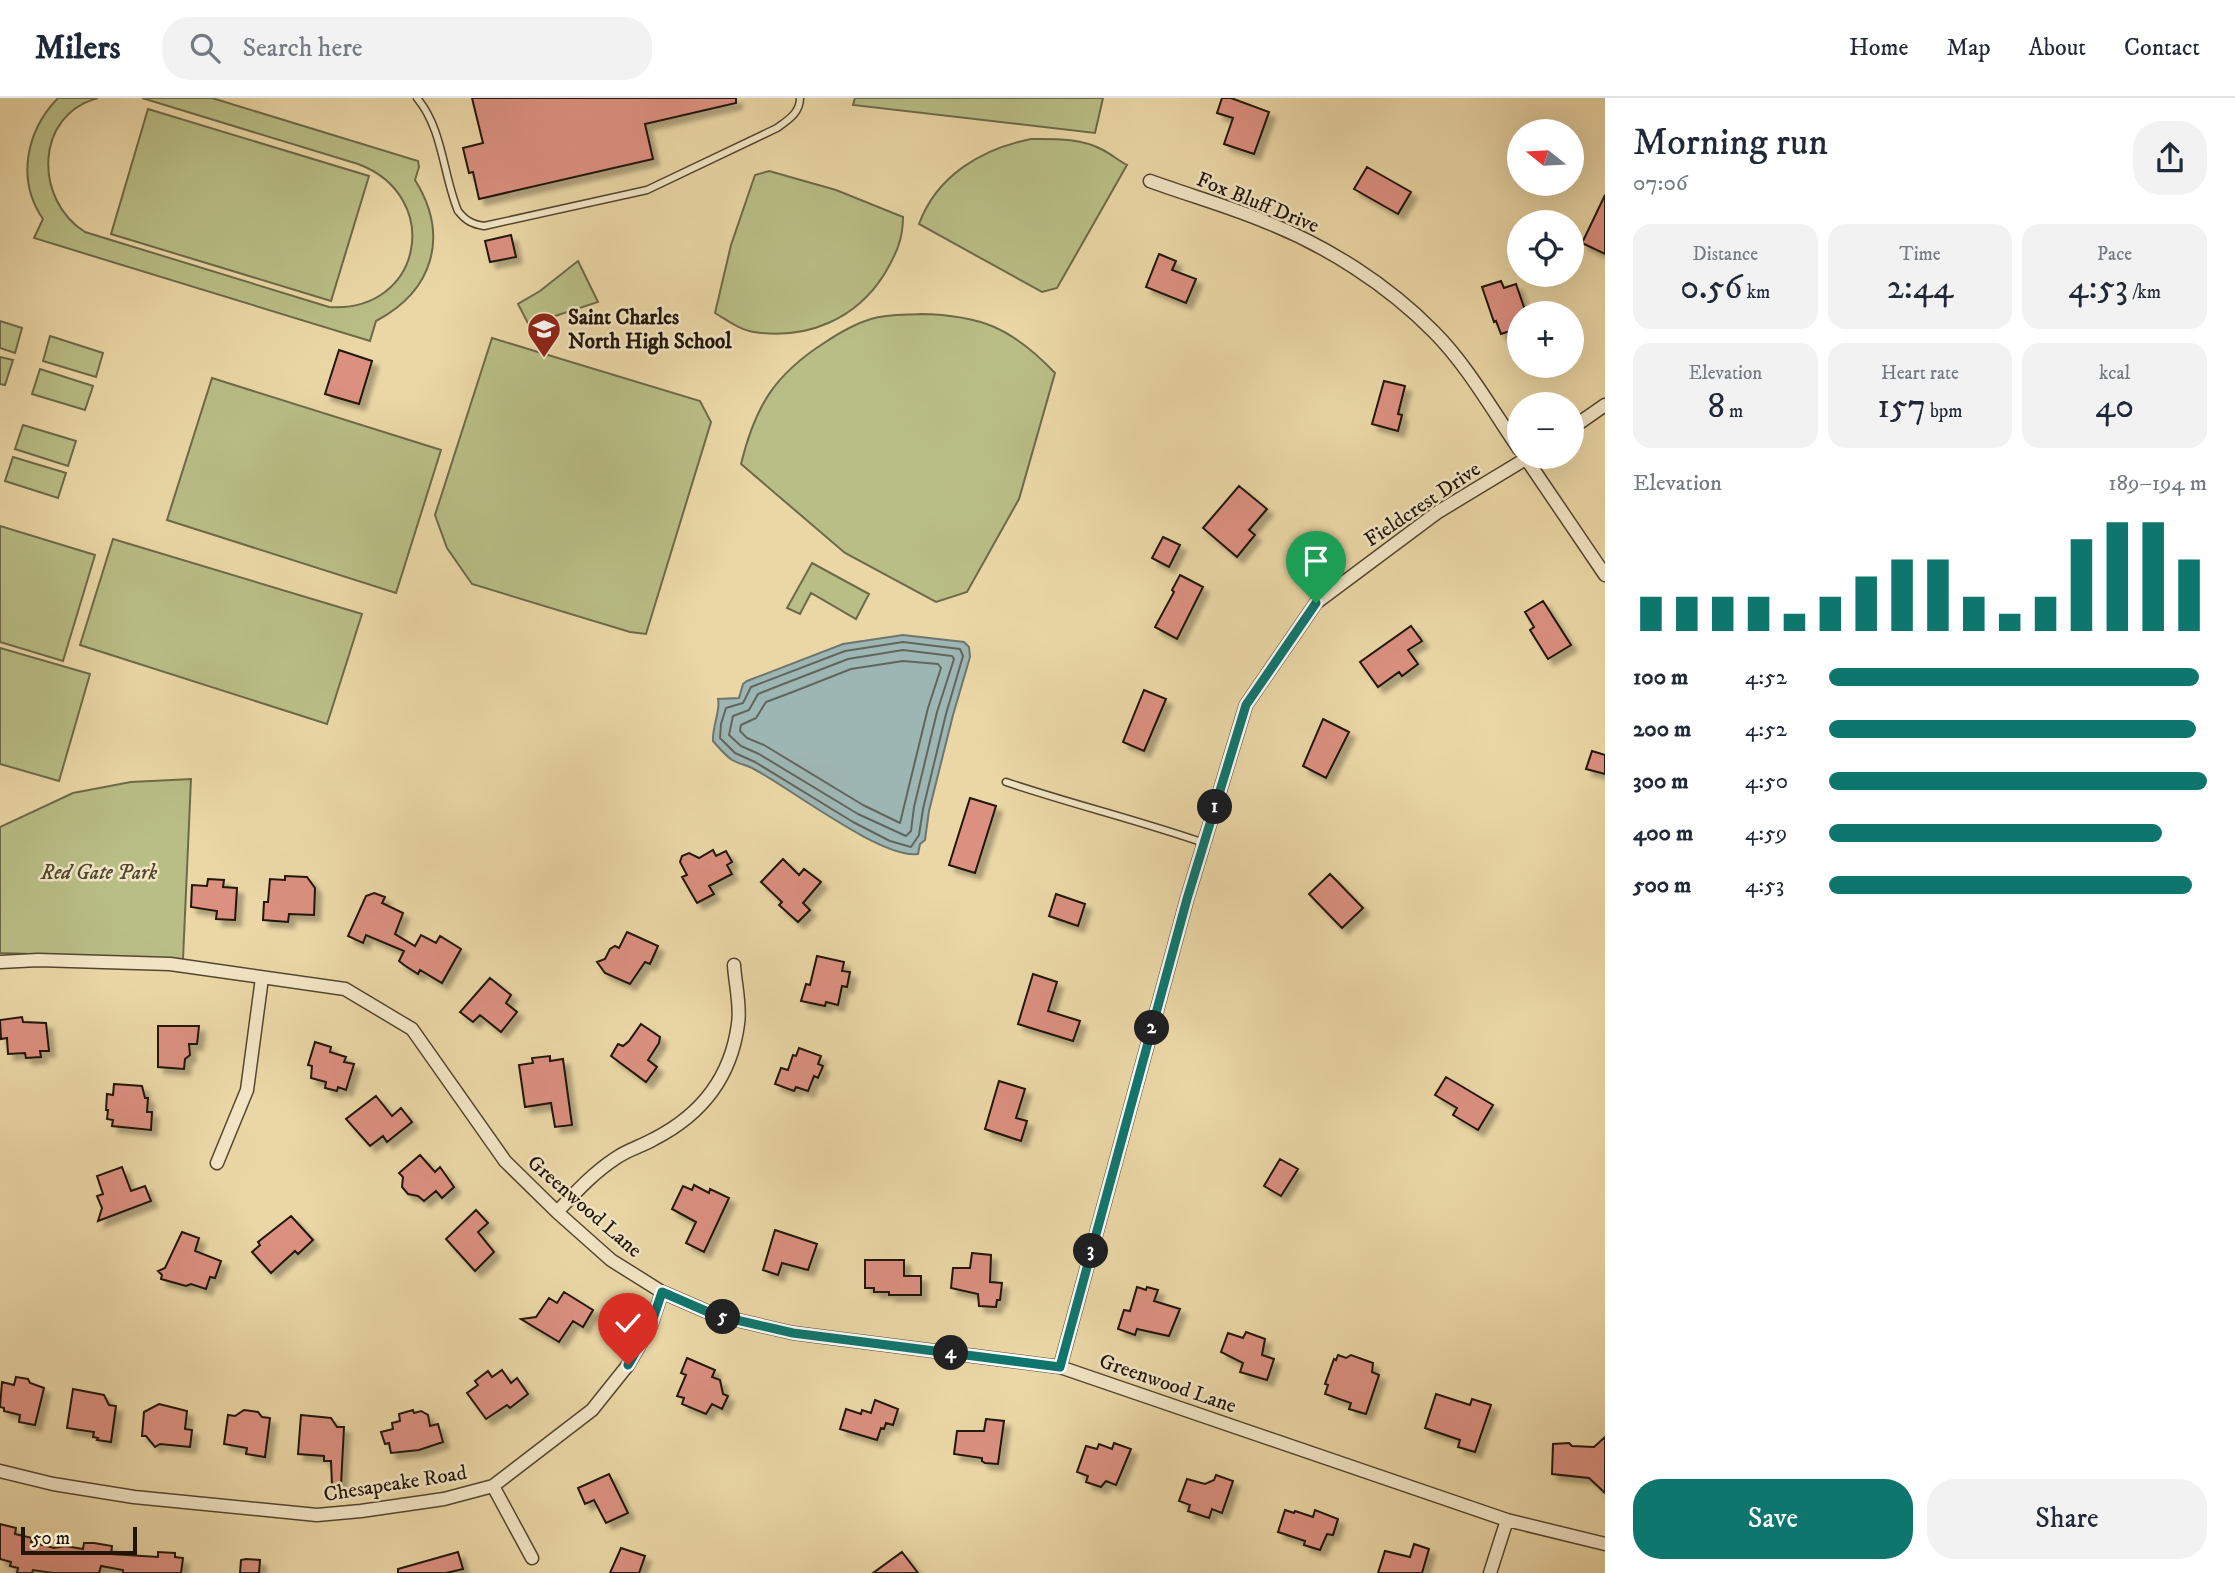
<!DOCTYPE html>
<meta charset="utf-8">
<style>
:root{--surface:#fff;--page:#f2f2f3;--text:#1f2937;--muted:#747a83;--line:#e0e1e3;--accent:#0f766e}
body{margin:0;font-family:"IM FELL DW Pica",serif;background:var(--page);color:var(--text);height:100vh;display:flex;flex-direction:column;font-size:26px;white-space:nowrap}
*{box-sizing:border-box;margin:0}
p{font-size:23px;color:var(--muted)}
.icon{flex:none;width:38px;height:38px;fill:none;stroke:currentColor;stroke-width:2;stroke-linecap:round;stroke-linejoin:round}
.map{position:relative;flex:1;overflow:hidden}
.sheet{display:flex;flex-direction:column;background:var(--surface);width:630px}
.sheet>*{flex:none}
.needle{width:46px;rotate:288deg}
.controls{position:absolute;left:1507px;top:21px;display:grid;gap:14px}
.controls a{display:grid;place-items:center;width:77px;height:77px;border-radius:50%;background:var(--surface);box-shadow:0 7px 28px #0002;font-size:35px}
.scale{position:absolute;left:21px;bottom:18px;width:116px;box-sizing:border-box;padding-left:7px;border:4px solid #211509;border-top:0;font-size:19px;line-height:24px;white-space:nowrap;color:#211509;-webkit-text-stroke:5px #f2e5c5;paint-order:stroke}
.pin{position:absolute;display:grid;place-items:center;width:60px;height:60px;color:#fff;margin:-72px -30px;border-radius:50% 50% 50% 0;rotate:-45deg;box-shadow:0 0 7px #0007}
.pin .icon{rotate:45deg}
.km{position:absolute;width:35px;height:35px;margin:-18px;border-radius:50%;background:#222;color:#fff;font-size:19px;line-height:35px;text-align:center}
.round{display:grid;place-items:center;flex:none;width:74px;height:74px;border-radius:28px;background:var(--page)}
.head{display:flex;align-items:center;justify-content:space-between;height:119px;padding:0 28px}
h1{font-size:38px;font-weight:600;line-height:52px}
.metrics{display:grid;grid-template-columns:repeat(3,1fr);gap:10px;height:119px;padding:7px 28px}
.metrics div{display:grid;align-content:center;border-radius:18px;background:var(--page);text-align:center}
.metrics b{font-size:35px;font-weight:600}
.metrics small{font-size:19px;font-weight:400}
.metrics p{font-size:19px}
.chart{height:196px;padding:14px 28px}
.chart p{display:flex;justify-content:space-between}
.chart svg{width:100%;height:126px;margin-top:7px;stroke:var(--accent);stroke-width:6}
.cta{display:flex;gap:14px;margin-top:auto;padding:14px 28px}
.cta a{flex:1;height:80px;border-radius:28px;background:var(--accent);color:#fff;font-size:28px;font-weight:600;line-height:80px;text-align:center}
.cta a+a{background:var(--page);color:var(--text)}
ul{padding:0 28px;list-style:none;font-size:23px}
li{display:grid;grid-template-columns:112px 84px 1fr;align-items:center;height:52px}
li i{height:18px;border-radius:9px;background:var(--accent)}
header{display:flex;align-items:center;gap:42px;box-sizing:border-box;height:98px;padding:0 35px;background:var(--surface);border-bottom:2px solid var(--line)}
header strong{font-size:33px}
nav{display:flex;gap:38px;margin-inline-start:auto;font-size:24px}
.search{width:490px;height:63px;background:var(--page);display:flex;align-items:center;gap:18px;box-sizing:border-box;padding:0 24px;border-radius:28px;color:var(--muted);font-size:26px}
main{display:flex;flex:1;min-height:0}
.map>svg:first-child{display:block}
.green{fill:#b9be86;stroke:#6d6a48;stroke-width:2}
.water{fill:#9eb6b3;stroke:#6c766f;stroke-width:2}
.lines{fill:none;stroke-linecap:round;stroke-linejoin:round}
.shore{stroke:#60665e;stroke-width:2}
.building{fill:#db9080;stroke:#211509;stroke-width:2;filter:url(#shadow)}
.service-casing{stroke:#544630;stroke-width:9}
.minor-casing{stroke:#544630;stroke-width:15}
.service{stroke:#f2e5c5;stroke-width:6}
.minor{stroke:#f2e5c5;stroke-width:12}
.route-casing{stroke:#fff;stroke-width:14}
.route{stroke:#0f766e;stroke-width:9}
.labels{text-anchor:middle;stroke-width:5;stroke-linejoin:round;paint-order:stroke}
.street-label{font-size:21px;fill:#211509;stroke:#f2e5c5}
.poi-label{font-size:21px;font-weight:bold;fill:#211509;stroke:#f2e5c5;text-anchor:start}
.park-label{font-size:21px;font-style:italic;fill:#4f482e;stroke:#f2e5c5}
</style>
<header>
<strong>Milers</strong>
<div class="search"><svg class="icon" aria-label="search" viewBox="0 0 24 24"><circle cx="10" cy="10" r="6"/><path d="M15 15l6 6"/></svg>Search here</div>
<nav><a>Home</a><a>Map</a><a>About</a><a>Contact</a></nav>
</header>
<main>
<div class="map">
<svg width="1605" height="1475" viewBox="0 0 1605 1475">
<defs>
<filter id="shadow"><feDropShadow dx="6" dy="6" stdDeviation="2" flood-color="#0004"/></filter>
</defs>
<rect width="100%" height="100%" fill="#ebd7a6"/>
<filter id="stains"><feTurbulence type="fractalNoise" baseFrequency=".00286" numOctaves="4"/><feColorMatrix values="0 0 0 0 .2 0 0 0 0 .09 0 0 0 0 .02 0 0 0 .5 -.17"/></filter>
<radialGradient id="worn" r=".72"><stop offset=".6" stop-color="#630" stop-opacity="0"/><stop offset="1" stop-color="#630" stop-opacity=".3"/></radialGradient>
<path class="green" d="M58,0H98C34,17 34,102 85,134L329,209C423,215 444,98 358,66L142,0H212L418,63L419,69L415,82C450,138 433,193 376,223L370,243L34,140L43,121C16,82 26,33 58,0Z
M855,0H1103L1095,35L853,7Z
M148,11L369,78L331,203L111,136Z
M1031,41C1055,41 1081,40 1103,52C1111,56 1119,63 1127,67L1057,190L1042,194L919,126C937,77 982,51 1031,41Z
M769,73L836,92L903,119C903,142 896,156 885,175C857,221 807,242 754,234C740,232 727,222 715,215L731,147L755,77Z
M578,163L598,204L552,219L531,231L518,206L540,193Z
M920,216C981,217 1012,230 1055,275L1019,401L967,494L936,504L845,455L741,366C755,309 774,277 824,245C839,235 854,226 871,221C887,216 904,217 920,216Z
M0,223L22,230L15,255L0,250Z
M50,238L103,255L96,279L43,263Z
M492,240L700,303L711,324L646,536L630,534L472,486L447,450L435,417Z
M0,259L13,262L5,287L0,286Z
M40,271L93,288L85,312L32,296Z
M212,280L441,352L396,495L167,422Z
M23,327L76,343L68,368L15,351Z
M13,359L66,375L58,400L5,383Z
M0,428L95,457L63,563L0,544Z
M113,441L362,516L327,626L80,547Z
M812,465L869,496L856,521L811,495L800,516L787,510Z
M0,550L90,576L59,683L0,666Z
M191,681L183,861L0,855V729L73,695L131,684Z"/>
<path class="water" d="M903,537L964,544L969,549L970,559L953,617L929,713L925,742L920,746L918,756C881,761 789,689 752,670C746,667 739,666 732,662C725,657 719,650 713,643C712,629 721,611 718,601L739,600L743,586L747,583L843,546Z"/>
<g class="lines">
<path class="shore" d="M903,544L960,551L963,558L946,616L923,711L919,737L911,749L890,743L853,724L755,664L735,655L720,640L721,626L726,610L743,605L751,589L845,553Z
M903,552L952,558L954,561L937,614L914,709L911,733L906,738L858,716L759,656L741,648L729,637L733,618L749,612L758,596L786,585L848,561Z
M903,563L938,566L941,570L928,610L900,725L863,707L764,647L747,640L740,633L741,627L756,620L766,604L790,595L851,571Z"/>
</g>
<path class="building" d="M472,0H736V5L645,26L653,61L479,101L473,74L469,75L463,50L483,45Z
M1222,0H1231L1269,14L1254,56L1224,46L1233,20L1217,15Z
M1367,69L1411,94L1398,116L1354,91Z
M1605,97V156L1582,145Z
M511,137L516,159L490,164L485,143Z
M1159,156L1176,163L1172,172L1196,181L1186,205L1146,189Z
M1501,183L1504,190L1516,186L1526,215H1519V230L1501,236L1496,223L1494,224L1482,189Z
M339,252L372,263L359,306L325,296Z
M1384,283L1405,288L1398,316L1402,317L1398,333L1372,326Z
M1239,388L1267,411L1249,432L1255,437L1237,459L1203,430Z
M1163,439L1180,447L1169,469L1152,460Z
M1180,477L1203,489L1177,541L1155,529L1174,494L1172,492Z
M1543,503L1571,547L1548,561L1530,532L1534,529L1525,514Z
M1411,528L1422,543L1408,552L1418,566L1402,578L1399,574L1378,589L1360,564Z
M1144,592L1166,601L1144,653L1123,644Z
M1323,621L1349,634L1326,680L1303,668Z
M1592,653L1605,657V676L1586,671Z
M970,700L996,708L975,775L949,767Z
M713,752L716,758L726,753L732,764L727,767L732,776L709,788L714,796L697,805L682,779L687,777L680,764L682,758L689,755L699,760Z
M783,761L799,777L804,771L821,784L803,805L810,812L798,824L779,807L782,804L761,784Z
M1330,776L1363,810L1342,830L1309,796Z
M285,778L307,779L315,790L314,817L289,816L288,824L263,822L264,804H268L270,781L285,782Z
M208,781L224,782L223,789L237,790L235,822L216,821L217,813L191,809L192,787L207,788Z
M374,795L385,799L382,805L403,815L395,836L415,848L421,837L436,845L440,838L461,851L442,885L420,872L418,876L404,867L399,863L404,853L366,837L363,845L348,838L366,798Z
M1056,796L1085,806L1078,828L1049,818Z
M627,834L658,848L650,866L645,864L630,886L605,875L597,864L605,861L610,851L615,848L619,850Z
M817,858L844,864L842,873L850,874L847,889L842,888L838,907L826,904L825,908L801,903L806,886L810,887Z
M1033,876L1057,884L1048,913L1080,923L1073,943L1018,926Z
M490,880L511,897L506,905L517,914L501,934L480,917L473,924L460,914Z
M22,919L23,924L46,925L49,953H40L41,959L26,960L25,955L8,956L7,940L1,941L0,922Z
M641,926L660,939L659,945L648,962L657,969L646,984L611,958L618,946L623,948L629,943Z
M158,928H199L197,946H189L190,957L185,961L184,971L158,969Z
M315,944L331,949L330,954L346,959L344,964L354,966L346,992L338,989L337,993L325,990L326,984L311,980L312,968L308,967Z
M799,950L821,958L818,966L823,968L818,980L814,978L808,993L796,989L794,993L775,986L781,970L788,972L793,957L796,958Z
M550,958V963L563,961L572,1027L555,1029L551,1005L525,1009L519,967L533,965L532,960Z
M1446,979L1493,1007L1478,1032L1453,1017L1457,1010L1435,997Z
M999,983L1025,991L1016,1020L1027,1023L1021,1043L985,1031Z
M114,986L142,988L145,1000H148L147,1014H152L151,1032L112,1028L113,1022L107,1021L108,1012H106L107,996L113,997Z
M376,998L392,1018L401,1010L412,1024L387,1044L383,1038L370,1048L346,1021Z
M420,1057L435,1074L440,1069L454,1089L442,1100L436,1093L424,1103L418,1098L408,1096L402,1089L403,1079L399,1075Z
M1280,1061L1298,1071L1281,1098L1264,1088Z
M122,1069L131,1093L145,1088L151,1103L98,1123L102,1110L97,1098L103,1096L97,1078Z
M694,1087L709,1095L710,1091L729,1100L704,1154L686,1145L696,1124L672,1111L683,1088L692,1092Z
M476,1112L488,1125L478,1134L494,1154L475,1173L446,1141Z
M291,1118L313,1142L298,1156L295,1153L271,1175L252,1154L260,1147L258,1144Z
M775,1132L817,1146L808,1172L782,1165L778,1177L763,1172Z
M182,1134L199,1140L195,1153L221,1163L215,1180L210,1179L206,1191L191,1186L186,1188L161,1181L162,1177L158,1173L165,1170Z
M972,1155L991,1157L990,1184L1002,1185L1000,1202H997L996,1209L979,1208L978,1196L951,1190L953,1170H970Z
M865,1162H904V1178H921V1197H889V1194H874V1190H865Z
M1137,1189L1146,1192L1147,1189L1158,1192L1154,1203L1180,1211L1169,1238L1137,1231L1135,1237L1118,1231L1124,1212L1130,1213Z
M564,1194L593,1212L583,1229L573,1223L559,1244L521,1221L536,1219L549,1200L557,1205Z
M1246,1234L1265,1241L1262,1257L1274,1261L1267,1282L1240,1274L1243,1265L1221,1254L1228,1235L1243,1240Z
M1338,1257L1346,1260L1351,1257L1373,1265L1372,1274L1379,1277L1366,1316L1349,1311L1351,1305L1325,1296L1328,1287L1325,1286L1334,1261L1336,1262Z
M687,1260L715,1272L712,1279L720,1282L723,1296L728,1298L722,1311L712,1306L706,1316L682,1306L684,1300L677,1298L686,1277L681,1275Z
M502,1272L511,1285L517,1280L528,1296L510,1310L507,1307L486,1321L467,1295L478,1287L475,1283L488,1273L492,1279Z
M16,1279L28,1281L30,1285L44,1290L35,1327L19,1324L20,1317L4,1313V1310L0,1309L2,1284L14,1287Z
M73,1291L104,1297L109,1307L116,1308L111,1344L97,1342L98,1340L93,1339L94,1334L67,1330Z
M1436,1296L1470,1307L1472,1301L1491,1307L1475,1354L1458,1349L1460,1342L1425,1330Z
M875,1302L898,1311L893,1327L886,1325L884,1331L881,1330L877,1342L840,1331L846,1311L861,1316L862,1312L871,1315Z
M159,1306L187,1313L185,1331L192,1332L190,1349L160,1346L155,1349L146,1338H142L144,1314Z
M244,1312L258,1314L262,1319L270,1320L265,1359L246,1356L247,1350L224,1346L228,1317L235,1318Z
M413,1312L414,1315L421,1313L428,1317L430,1328L438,1326L443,1344L419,1352L391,1355L389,1345L385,1346L381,1334L393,1331L392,1325L400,1323L399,1316Z
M301,1317L331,1320L337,1329H344L341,1387H332L331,1363H324V1358L298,1356Z
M986,1321L1004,1323L998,1366L985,1365L982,1363V1360L954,1356L957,1333H984Z
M1605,1339V1395L1589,1380L1552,1376L1553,1346L1569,1345L1572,1348L1594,1349Z
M1114,1345L1131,1351L1116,1387L1106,1383L1101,1389L1086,1384L1088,1378L1077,1374L1086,1348L1097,1351L1099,1346L1112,1351Z
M609,1376L628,1415L606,1425L594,1402L585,1406L578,1390Z
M1216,1377L1233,1383L1222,1415L1212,1411L1209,1420L1188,1413L1190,1407L1179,1403L1187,1381L1205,1386L1214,1382Z
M1285,1412L1294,1415L1295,1413L1313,1419L1315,1412L1338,1421L1333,1437L1327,1436L1320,1452L1304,1447L1305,1443L1278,1434Z
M0,1426L16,1430L15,1436L32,1440L31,1444L54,1450L65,1448L83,1451L84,1445H94L112,1448L111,1456L158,1459V1454L175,1455V1459L183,1460L181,1475H123V1472L101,1468L99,1475H53L33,1472L32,1475H17L18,1470L10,1468L11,1464L0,1461Z
M1414,1446L1429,1451L1422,1475H1378L1385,1453L1410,1459Z
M621,1450L645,1458L639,1475H610Z
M458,1454L463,1471L446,1475H398V1471Z
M902,1454L918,1475H873Z
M246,1461L260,1462L259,1475H240L241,1462Z"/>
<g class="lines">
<g class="service-casing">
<path id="service" d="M417,0C443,31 443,77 458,113C466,123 472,126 484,128L647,92L777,30C788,22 800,15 800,0
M1006,684C1071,706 1138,722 1204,745"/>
</g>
<g class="minor-casing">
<path id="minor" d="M1150,83C1188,97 1228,108 1266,124C1327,148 1388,187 1434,234C1467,267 1493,313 1519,351
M1572,330L1605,307
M1525,359L1605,477
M0,864L38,862L170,866L345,891L412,931L505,1063L557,1114L611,1162L662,1194L715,1217L793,1235L1060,1269L1507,1422L1605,1446
M217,1065L247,992L262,880
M557,1114C576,1094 593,1075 616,1060C627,1052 642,1048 654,1041C701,1017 731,979 738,926C741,908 735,885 734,867
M1060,1269L1187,801L1246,607L1316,505L1438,414L1529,359
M0,1373L53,1386L134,1399L317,1417L361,1413L444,1401L493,1388L592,1312L628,1267L651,1227L662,1194
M493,1388L532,1460
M1490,1475L1507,1422"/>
</g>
<use href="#service" class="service"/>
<use href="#minor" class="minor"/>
</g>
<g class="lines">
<g class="route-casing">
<path id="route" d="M628,1267L651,1227L662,1194L715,1217L793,1235L1060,1269L1187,801L1246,607L1316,505"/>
</g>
<use href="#route" class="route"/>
</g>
<defs>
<g id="school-pin" transform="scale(1.75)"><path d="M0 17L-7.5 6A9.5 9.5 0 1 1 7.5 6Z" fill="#8f2418" stroke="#f2e5c5"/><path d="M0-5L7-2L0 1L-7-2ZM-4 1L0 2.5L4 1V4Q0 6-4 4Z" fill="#fff"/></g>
</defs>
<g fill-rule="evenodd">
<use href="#school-pin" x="544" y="231"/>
</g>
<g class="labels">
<g class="street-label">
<text transform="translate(1258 104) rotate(22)" y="7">Fox Bluff Drive</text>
<text transform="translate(1422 406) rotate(-34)" y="7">Fieldcrest Drive</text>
<text transform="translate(585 1108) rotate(41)" y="7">Greenwood Lane</text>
<text transform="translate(1168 1285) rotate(19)" y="7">Greenwood Lane</text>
<text transform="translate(395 1385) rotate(-9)" y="7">Chesapeake Road</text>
</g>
<g class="poi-label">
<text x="568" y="226">Saint Charles<tspan x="568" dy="24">North High School</tspan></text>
</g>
<g class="park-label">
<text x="99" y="781">Red Gate Park</text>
</g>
</g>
<rect width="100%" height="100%" filter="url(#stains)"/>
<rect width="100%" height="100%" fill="url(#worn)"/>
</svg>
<div class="controls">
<a><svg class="needle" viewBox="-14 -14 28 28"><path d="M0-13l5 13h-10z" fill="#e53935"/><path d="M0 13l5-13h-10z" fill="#747a83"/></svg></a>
<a><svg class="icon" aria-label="locate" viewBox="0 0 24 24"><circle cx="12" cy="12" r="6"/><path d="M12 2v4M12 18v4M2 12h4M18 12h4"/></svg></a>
<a>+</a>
<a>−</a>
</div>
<div class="scale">50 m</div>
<div class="pin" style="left:1316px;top:505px;background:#1e9e55"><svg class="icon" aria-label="arrive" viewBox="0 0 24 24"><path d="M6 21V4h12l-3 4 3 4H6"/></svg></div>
<div class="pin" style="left:628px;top:1267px;background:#d93025"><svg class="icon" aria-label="check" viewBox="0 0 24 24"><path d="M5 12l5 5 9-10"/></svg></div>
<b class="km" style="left:1215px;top:709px">1</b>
<b class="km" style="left:1152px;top:930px">2</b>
<b class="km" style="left:1091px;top:1153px">3</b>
<b class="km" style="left:951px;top:1255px">4</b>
<b class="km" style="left:723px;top:1219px">5</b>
</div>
<section class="sheet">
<div class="head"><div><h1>Morning run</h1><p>07:06</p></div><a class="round"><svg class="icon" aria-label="share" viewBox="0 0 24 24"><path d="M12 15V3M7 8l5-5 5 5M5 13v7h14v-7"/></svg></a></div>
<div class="metrics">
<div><p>Distance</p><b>0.56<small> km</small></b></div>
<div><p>Time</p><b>2:44</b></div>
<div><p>Pace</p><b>4:53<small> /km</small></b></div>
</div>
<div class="metrics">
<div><p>Elevation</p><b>8<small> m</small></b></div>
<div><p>Heart rate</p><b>157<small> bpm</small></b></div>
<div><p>kcal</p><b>40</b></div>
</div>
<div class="chart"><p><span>Elevation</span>189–194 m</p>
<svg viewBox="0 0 160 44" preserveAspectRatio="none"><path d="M5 44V32M15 44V32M25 44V32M35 44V32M45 44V38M55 44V32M65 44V25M75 44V19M85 44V19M95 44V32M105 44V38M115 44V32M125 44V12M135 44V6M145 44V6M155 44V19"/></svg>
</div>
<ul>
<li><b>100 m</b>4:52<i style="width:98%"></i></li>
<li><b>200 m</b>4:52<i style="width:97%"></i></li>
<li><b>300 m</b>4:50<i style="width:100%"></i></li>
<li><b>400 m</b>4:59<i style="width:88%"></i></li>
<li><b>500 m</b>4:53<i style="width:96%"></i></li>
</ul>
<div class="cta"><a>Save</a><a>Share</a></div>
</section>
</main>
